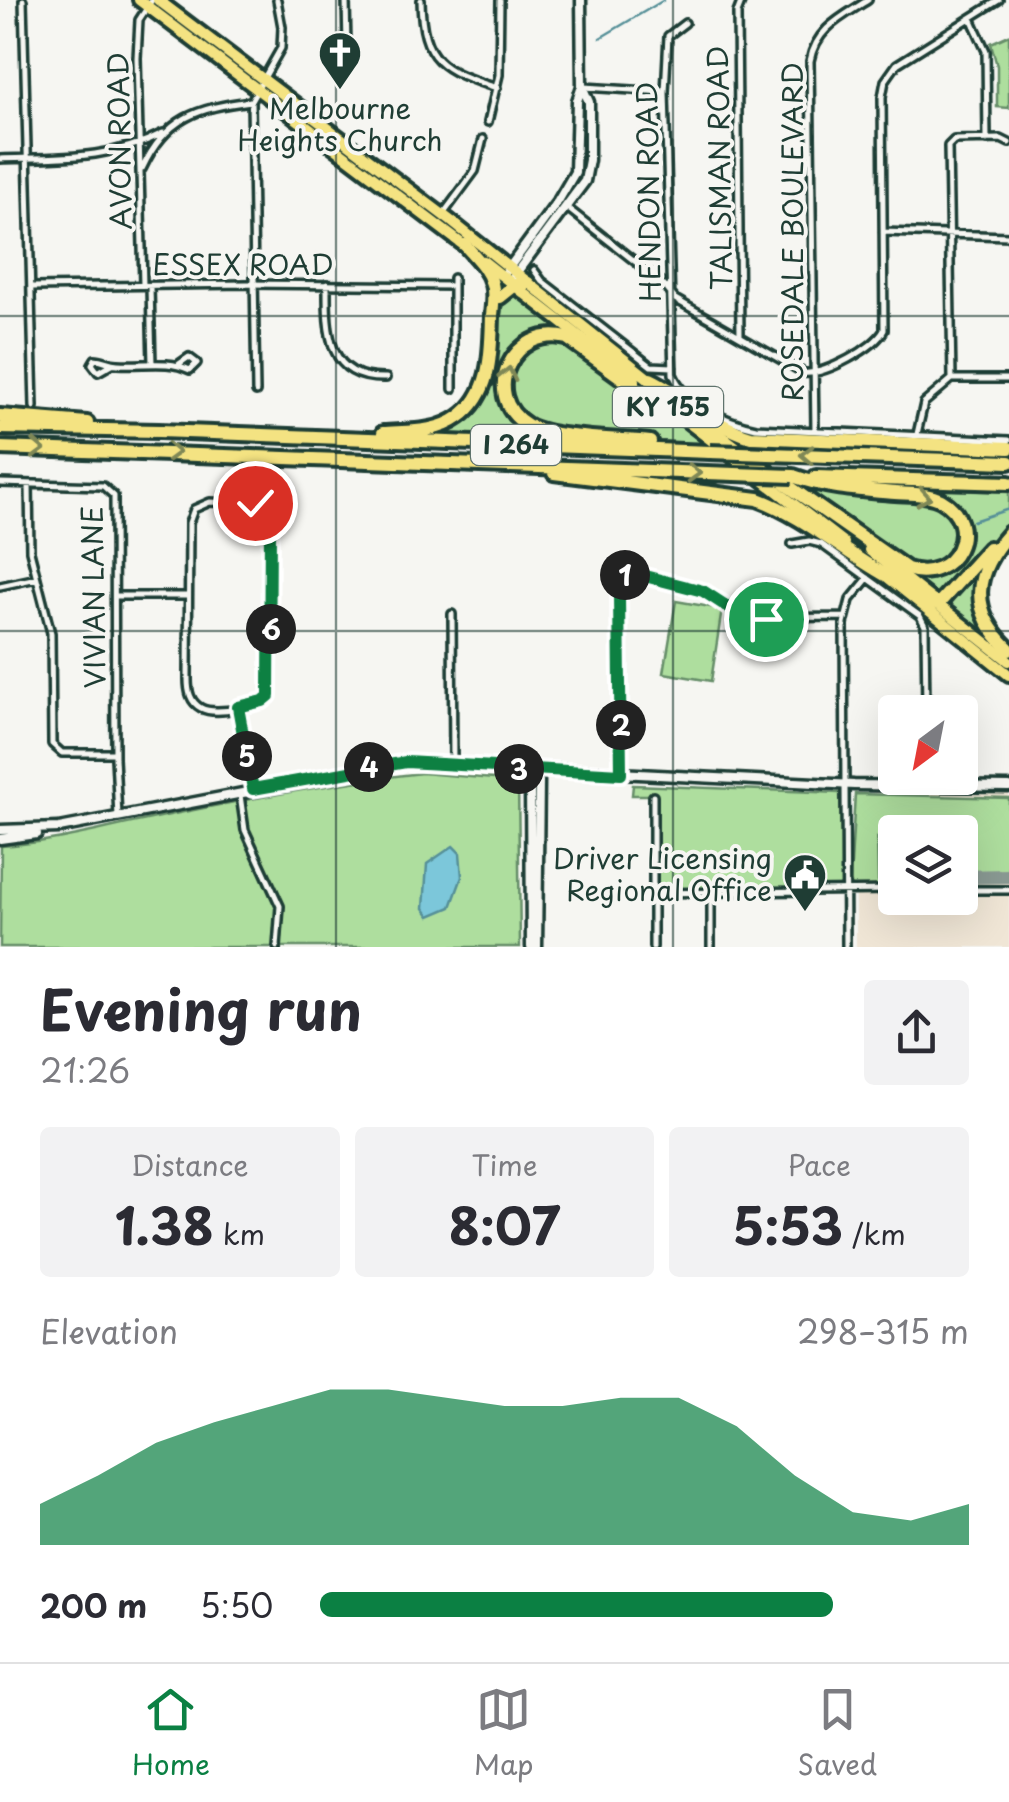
<!DOCTYPE html>
<meta charset="utf-8">
<style>
:root{--surface:#fff;--page:#f2f2f3;--text:#2b2b33;--muted:#7c7c81;--line:#e1e1e2;--accent:#0b8043}
body{margin:0;font-family:"Playpen Sans",sans-serif;background:var(--page);color:var(--text);height:100vh;display:flex;flex-direction:column;font-size:38px;white-space:nowrap}
*{box-sizing:border-box;margin:0}
p{font-size:32px;color:var(--muted)}
.icon{flex:none;width:55px;height:55px;fill:none;stroke:currentColor;stroke-width:2;stroke-linecap:round;stroke-linejoin:round}
.map{position:relative;height:947px;overflow:hidden}
.details{display:flex;flex-direction:column;background:var(--surface);flex:1}
.details>*{flex:none}
.needle{width:65px;rotate:212deg}
.buttons{position:absolute;left:878px;top:695px;display:grid;gap:20px}
.buttons a{display:grid;place-items:center;width:100px;height:100px;border-radius:10px;background:var(--surface);box-shadow:0 10px 40px #0002;font-size:50px}
.pin{position:absolute;display:grid;place-items:center;width:85px;height:85px;color:#fff;margin:-42px;border:5px solid #fff;border-radius:50%;box-shadow:0 2px 10px #0007}
.km{position:absolute;width:50px;height:50px;margin:-25px;border-radius:50%;background:#222;color:#fff;font-size:28px;line-height:50px;text-align:center}
.round{display:grid;place-items:center;flex:none;width:105px;height:105px;border-radius:10px;background:var(--page)}
.summary{display:flex;align-items:center;justify-content:space-between;height:170px;padding:0 40px}
h1{font-size:55px;font-weight:700;line-height:75px}
.stats{display:grid;grid-template-columns:repeat(3,1fr);gap:15px;height:170px;padding:10px 40px}
.stats div{display:grid;align-content:center;border-radius:10px;background:var(--page);text-align:center}
.stats b{font-size:50px;font-weight:700}
.stats small{font-size:28px;font-weight:400}
.stats p{font-size:28px}
.chart{height:280px;padding:20px 40px}
.chart p{display:flex;justify-content:space-between}
.chart svg{width:100%;height:180px;margin-top:10px;fill:var(--accent);opacity:.7}
ul{padding:0 40px;list-style:none;font-size:32px}
li{display:grid;grid-template-columns:160px 120px 1fr;align-items:center;height:75px}
li i{height:25px;border-radius:12px;background:var(--accent)}
.tabs{display:flex;justify-content:space-around;align-items:center;height:140px;border-top:2px solid var(--line);background:var(--surface);font-size:28px;color:var(--muted)}
.tabs a{display:grid;justify-items:center;gap:5px}
.tabs .selected{color:var(--accent)}
.map>svg:first-child{display:block}
.built{fill:#f0e6d6;fill-rule:evenodd}
.green{fill:#aede9e;stroke:#668e69;stroke-width:2.5}
.water{fill:#7bc7da;stroke:#569098;stroke-width:2.5}
.lines{fill:none;stroke-linecap:round;stroke-linejoin:round}
.stream{stroke:#569098;stroke-width:2.5}
.taxiway{stroke:#8a9a93;stroke-width:14}
.street-casing{stroke:#1f3d34;stroke-width:12}
.secondary-casing{stroke:#1f3d34;stroke-width:15}
.primary-casing{stroke:#1f3d34;stroke-width:18}
.highway-casing{stroke:#1f3d34;stroke-width:20}
.street{stroke:#f6f6f2;stroke-width:5}
.secondary{stroke:#f6f6f2;stroke-width:8}
.primary{stroke:#f4e382;stroke-width:10}
.highway{stroke:#f4e382;stroke-width:12}
.highway-bridge-casing{stroke:#1f3d34;stroke-width:20;stroke-linecap:butt}
.highway-bridge{stroke:#f4e382;stroke-width:12}
.oneway{stroke:#7f8857}
.route-casing{stroke:#fff;stroke-width:20}
.route{stroke:#0b8043;stroke-width:12}
.grid{fill:none;stroke:#1f3d34;stroke-width:2.5;stroke-opacity:0.55}
.labels{text-anchor:middle;stroke-width:8;stroke-linejoin:round;paint-order:stroke}
.shield{fill:#f6f6f2;stroke:#60746d;stroke-width:2.5}
.shield-label{font-size:25px;font-weight:bold;fill:#1f3d34}
.poi-label{font-size:28px;fill:#1f3d34;stroke:#f6f6f2}
.street-label{font-size:28px;fill:#1f3d34;stroke:#f6f6f2}
</style>
<div class="map">
<svg width="1009" height="947" viewBox="0 0 1009 947">
<rect width="100%" height="100%" fill="#f6f6f2"/>
<filter id="ink" filterUnits="userSpaceOnUse"><feTurbulence type="fractalNoise" baseFrequency=".01" numOctaves="2"/><feDisplacementMap in="SourceGraphic" scale="20" xChannelSelector="R" yChannelSelector="G"/><feConvolveMatrix kernelMatrix="1 2 1 2 8 2 1 2 1" color-interpolation-filters="sRGB"/></filter>
<g filter="url(#ink)">
<path class="built" d="M1009,790V947H856V796ZM895,832H960V898H895Z"/>
<path class="green" d="M1009,35V108L997,107V66L991,43Z
M512,290L571,336L519,345L503,399L551,439L434,435L462,421L498,333L504,297Z
M544,340L575,346L705,444C665,441 552,439 523,417C504,403 510,380 514,360Z
M799,487L933,501L950,511L959,537L946,561L916,569Z
M920,489L1009,492V522L939,599L911,577L956,560L958,512Z
M982,564L980,573L997,644L948,607Z
M676,601L722,609L711,681L664,673Z
M422,773L518,781L520,947H0L1,846C52,843 100,829 151,819C240,800 331,783 422,773Z
M633,785L840,793L843,891L660,890L654,885L653,795H632Z
M855,794L1009,798V872L960,873V832H895V837L877,838L878,881L895,882V889H854L850,882Z"/>
<path class="water" d="M453,846L460,853L462,877L451,907L430,916L424,908L427,864Z"/>
<g class="lines">
<path class="stream" d="M600,38L664,0
M973,521L1009,509"/>
<path class="taxiway" d="M960,877L1009,876"/>
<g class="street-casing">
<path id="street" d="M23,0L34,407
M346,0L347,46
M421,0C422,61 441,70 497,88
M971,18L986,51L987,140
M685,23L668,36L665,92L673,374C685,403 727,422 756,428L1009,440
M584,87L665,92
M488,122L499,75L500,0
M0,159C56,157 112,160 163,133
M142,169C166,117 197,108 251,101
M566,207L661,282L675,299L804,373C825,375 875,348 884,330L882,97L885,81L897,64L999,0
M444,213L475,171L483,139
M883,232L1009,236
M534,270L542,281L651,366L673,367
M327,284C327,328 325,380 386,378
M143,285L137,58L139,20L152,0
M33,287L247,284L453,286
M150,287L152,364
M740,336L737,13L742,0
M112,364L98,372L92,364L95,359C104,359 108,364 118,364C143,366 167,359 190,370L197,363L189,357L179,364
M952,379L948,146L954,140L1001,139L1009,143
M952,379H1009
M453,389V278
M256,392L251,101L281,48L282,27L277,0
M815,431L810,61C816,28 842,17 868,0
M917,434L924,403L952,379
M0,483L103,486L114,496L115,758L118,816
M29,484L30,551L51,633L52,744L62,753H115
M210,502L258,504L269,516L271,541L270,693C260,707 216,716 201,708C190,702 188,691 188,679L189,523L194,509Z
M792,544L809,541L821,544L920,616L925,626L926,712
M0,586L37,578
M116,596H188
M766,603V619
M452,614L453,764
M238,707L253,789
M621,774L619,595L624,576L637,574L703,591L735,612L751,618L845,617
M240,795L245,830L280,906L277,947
M653,796V947
M960,890H1009
M711,892V947
M653,893L895,890
M846,947L844,624L850,600L868,578"/>
</g>
<g class="secondary-casing">
<path id="secondary" d="M503,276L558,201L575,172L577,101L582,86L581,0
M514,276L585,181L589,160V102L582,86
M534,771L539,781L537,947
M0,830L59,828L406,762L854,785L1009,787
M0,839L37,834
M531,947L530,779L534,771"/>
</g>
<g class="primary-casing">
<path id="primary" d="M139,0L470,250
M158,0L451,221L654,383
M483,261L635,380
M683,406L773,475
M676,413L844,543
M869,550L1009,661
M881,572L1009,675"/>
</g>
<g class="highway-casing">
<path id="highway" d="M500,297L515,285L528,283
M650,379C686,396 713,426 751,437L1009,448
M0,416L87,423
M0,428L159,431L710,452
M383,433C409,431 437,433 459,417C492,394 491,351 492,315C493,305 495,294 492,284C488,268 475,257 465,245
M650,442C621,439 550,439 527,425C478,395 514,324 567,338L663,408L679,415
M0,448L735,474
M769,454L1009,462
M554,473L758,499C804,516 842,551 885,575
M816,477L1009,483
M781,481L907,569C955,585 984,524 941,500C928,493 909,494 895,493C860,490 826,488 793,476
M1009,533C973,573 968,610 1009,649
M917,599L929,604L941,601L989,548"/>
</g>
<use href="#street" class="street"/>
<use href="#secondary" class="secondary"/>
<use href="#primary" class="primary"/>
<use href="#highway" class="highway"/>
<g class="highway-bridge-casing">
<path id="highway-bridge" d="M710,452L769,454
M735,474L793,476"/>
</g>
<use href="#highway-bridge" class="highway-bridge"/>
</g>
<defs><path id="oneway-chevron" d="M-2-3.5L2.5 0L-2 3.5" fill="none" stroke-width="1.6" stroke-linecap="round" stroke-linejoin="round" transform="scale(2.5)"/></defs>
<g class="oneway">
<use href="#oneway-chevron" transform="translate(508 374) rotate(-77)"/>
<use href="#oneway-chevron" transform="translate(38 449) rotate(2)"/>
<use href="#oneway-chevron" transform="translate(173 452) rotate(2)"/>
<use href="#oneway-chevron" transform="translate(807 455) rotate(-178)"/>
<use href="#oneway-chevron" transform="translate(694 473) rotate(2)"/>
<use href="#oneway-chevron" transform="translate(924 497) rotate(10)"/>
</g>
</g>
<g class="lines" filter="url(#ink)">
<g class="route-casing">
<path id="route" d="M255,503L265,510L270,524L269,696L263,701L238,707L253,789L406,762L621,774L619,595L622,578L628,574H637L703,591L740,615L766,619"/>
</g>
<use href="#route" class="route"/>
</g>
<path class="grid" d="M336,0V947M673,0V947M0,316H1009M0,631H1009"/>
<defs>
<g id="church-pin" transform="scale(2.25)"><path d="M0 17L-7.5 6A9.5 9.5 0 1 1 7.5 6Z" fill="#1f3d34" stroke="#f6f6f2"/><path d="M-1.2-6h2.4v3.5h3.3v2.4h-3.3V6h-2.4V-.1h-3.3v-2.4h3.3Z" fill="#fff"/></g>
<g id="civic-pin" transform="scale(2.25)"><path d="M0 17L-7.5 6A9.5 9.5 0 1 1 7.5 6Z" fill="#1f3d34" stroke="#f6f6f2"/><path d="M-.6-6.5H3V-4.5H.6V-3L4-1V1h2V6H-6V1h2V-1L-.6-3ZM-1.2 2.5V6h2.4V2.5Z" fill="#fff"/></g>
</defs>
<g fill-rule="evenodd">
<use href="#church-pin" x="340" y="53"/>
<use href="#civic-pin" x="805" y="875"/>
</g>
<g class="labels">
<g class="shield">
<rect x="613" y="387" width="110" height="40" rx="8"/>
<rect x="471" y="425" width="90" height="40" rx="8"/>
</g>
<g class="shield-label">
<text x="668" y="416">KY 155</text>
<text x="516" y="454">I 264</text>
</g>
<g class="poi-label">
<text x="340" y="119">Melbourne<tspan x="340" dy="32">Heights Church</tspan></text>
<text x="772" y="869" text-anchor="end">Driver Licensing<tspan x="772" dy="32">Regional Office</tspan></text>
</g>
<g class="street-label">
<text transform="translate(120 141) rotate(-91)" y="10">AVON ROAD</text>
<text transform="translate(720 168) rotate(-91)" y="10">TALISMAN ROAD</text>
<text transform="translate(649 192) rotate(-91)" y="10">HENDON ROAD</text>
<text transform="translate(793 232) rotate(-90)" y="10">ROSEDALE BOULEVARD</text>
<text x="243" y="275">ESSEX ROAD</text>
<text transform="translate(94 597) rotate(-91)" y="10">VIVIAN LANE</text>
</g>
</g>
</svg>
<div class="buttons">
<a><svg class="needle" viewBox="-14 -14 28 28"><path d="M0-13l5 13h-10z" fill="#e53935"/><path d="M0 13l5-13h-10z" fill="#7c7c81"/></svg></a>
<a><svg class="icon" aria-label="layers" viewBox="0 0 24 24"><path d="M12 4l9 5-9 5-9-5zM3 14l9 5 9-5"/></svg></a>
</div>
<div class="pin" style="left:766px;top:619px;background:#1e9e55"><svg class="icon" aria-label="arrive" viewBox="0 0 24 24"><path d="M6 21V4h12l-3 4 3 4H6"/></svg></div>
<div class="pin" style="left:255px;top:503px;background:#d93025"><svg class="icon" aria-label="check" viewBox="0 0 24 24"><path d="M5 12l5 5 9-10"/></svg></div>
<b class="km" style="left:625px;top:575px">1</b>
<b class="km" style="left:621px;top:725px">2</b>
<b class="km" style="left:519px;top:769px">3</b>
<b class="km" style="left:369px;top:767px">4</b>
<b class="km" style="left:247px;top:756px">5</b>
<b class="km" style="left:271px;top:629px">6</b>
</div>
<section class="details">
<div class="summary"><div><h1>Evening run</h1><p>21:26</p></div><a class="round"><svg class="icon" aria-label="share" viewBox="0 0 24 24"><path d="M12 15V3M7 8l5-5 5 5M5 13v7h14v-7"/></svg></a></div>
<div class="stats">
<div><p>Distance</p><b>1.38<small> km</small></b></div>
<div><p>Time</p><b>8:07</b></div>
<div><p>Pace</p><b>5:53<small> /km</small></b></div>
</div>
<div class="chart"><p><span>Elevation</span>298–315 m</p>
<svg viewBox="0 0 160 44" preserveAspectRatio="none"><path d="M0 44V34L10 27L20 19L30 14L40 10L50 6L60 6L70 8L80 10L90 10L100 8L110 8L120 15L130 27L140 36L150 38L160 34V44z"/></svg>
</div>
<ul>
<li><b>200 m</b>5:50<i style="width:79%"></i></li>
</ul>
</section>
<nav class="tabs">
<a class="selected"><svg class="icon" aria-label="home" viewBox="0 0 24 24"><path d="M3 11l9-7 9 7M6 9v11h12V9"/></svg>Home</a>
<a><svg class="icon" aria-label="map" viewBox="0 0 24 24"><path d="M3 6l6-2 6 2 6-2v14l-6 2-6-2-6 2zM9 4v14M15 6v14"/></svg>Map</a>
<a><svg class="icon" aria-label="saved" viewBox="0 0 24 24"><path d="M7 4h10v16l-5-4-5 4z"/></svg>Saved</a>
</nav>
